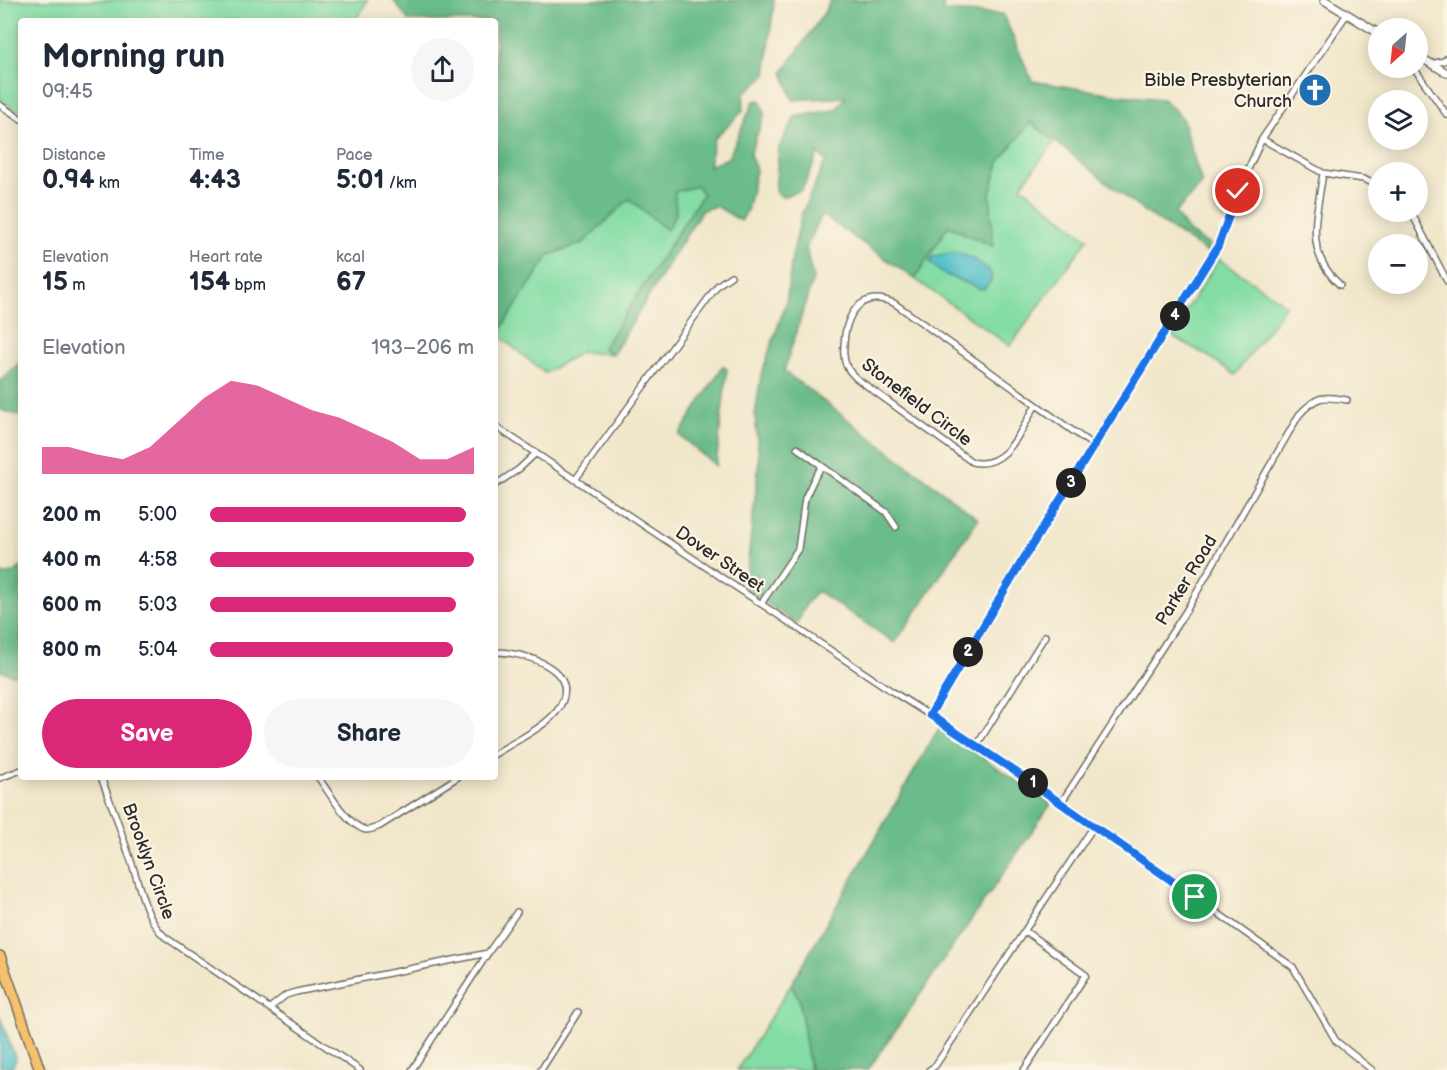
<!DOCTYPE html>
<meta charset="utf-8">
<style>
:root{--surface:#fff;--page:#f6f6f7;--text:#1f2937;--muted:#747a83;--accent:#db2777}
body{margin:0;font-family:"Balsamiq Sans",sans-serif;background:var(--page);color:var(--text);height:100vh;display:flex;flex-direction:column;font-size:22px;white-space:nowrap}
*{box-sizing:border-box;margin:0}
p{font-size:20px;color:var(--muted)}
.icon{flex:none;width:33px;height:33px;fill:none;stroke:currentColor;stroke-width:2;stroke-linecap:round;stroke-linejoin:round}
.map{position:relative;flex:1;overflow:hidden}
.sheet{position:absolute;left:18px;top:18px;width:480px;height:762px;display:flex;flex-direction:column;background:var(--surface);border-radius:6px;box-shadow:0 3px 15px #0003}
.sheet>*{flex:none}
.needle{width:39px;rotate:207deg}
.fabs{position:absolute;left:1368px;top:18px;display:grid;gap:12px}
.fabs a{display:grid;place-items:center;width:60px;height:60px;border-radius:50%;background:var(--surface);box-shadow:0 3px 15px #0003;font-size:30px}
.pin{position:absolute;display:grid;place-items:center;width:51px;height:51px;color:#fff;margin:-26px;border:3px solid #fff;border-radius:50%;box-shadow:0 2px 6px #0007}
.km{position:absolute;width:30px;height:30px;margin:-15px;border-radius:50%;background:#222;color:#fff;font-size:16px;line-height:30px;text-align:center}
.round{display:grid;place-items:center;flex:none;width:63px;height:63px;border-radius:32px;background:var(--page)}
.summary{display:flex;align-items:center;justify-content:space-between;height:102px;padding:0 24px}
h1{font-size:33px;font-weight:600;line-height:45px}
.figures{display:grid;grid-template-columns:repeat(3,1fr);gap:9px;height:102px;padding:6px 24px}
.figures div{display:grid;align-content:center}
.figures b{font-size:26px;font-weight:600}
.figures small{font-size:16px;font-weight:400}
.figures p{font-size:16px}
.chart{height:168px;padding:12px 24px}
.chart p{display:flex;justify-content:space-between}
.chart svg{width:100%;height:108px;margin-top:6px;fill:var(--accent);opacity:.7}
.action{display:flex;gap:12px;margin-top:auto;padding:12px 24px}
.action a{flex:1;height:69px;border-radius:36px;background:var(--accent);color:#fff;font-size:24px;font-weight:600;line-height:69px;text-align:center}
.action a+a{background:var(--page);color:var(--text)}
ul{padding:0 24px;list-style:none;font-size:20px}
li{display:grid;grid-template-columns:96px 72px 1fr;align-items:center;height:45px}
li i{height:15px;border-radius:8px;background:var(--accent)}
.map>svg:first-child{display:block}
.green{fill:#83dda4;stroke:#578468;stroke-width:1.5}
.forest{fill:#6abc8a;stroke:#4a745a;stroke-width:1.5}
.water{fill:#51bfc9;stroke:#3e757a;stroke-width:1.5}
.lines{fill:none;stroke-linecap:round;stroke-linejoin:round}
.minor-casing{stroke:#706d63;stroke-width:8}
.tertiary-casing{stroke:#706d63;stroke-width:10}
.primary-casing{stroke:#706d63;stroke-width:12}
.minor{stroke:#fff;stroke-width:5}
.tertiary{stroke:#fff;stroke-width:7}
.primary{stroke:#f7c06c;stroke-width:9}
.route-casing{stroke:#fff;stroke-width:12}
.route{stroke:#1a73e8;stroke-width:8}
.labels{text-anchor:middle;stroke-width:4.5;stroke-linejoin:round;paint-order:stroke}
.poi-label{font-size:18px;fill:#2b2b2b;stroke:#fcf5e5;text-anchor:end}
.street-label{font-size:18px;fill:#2b2b2b;stroke:#fcf5e5}
</style>
<div class="map">
<svg width="1447" height="1070" viewBox="0 0 1447 1070">
<rect width="100%" height="100%" fill="#fcf5e5"/>
<filter id="ink" filterUnits="userSpaceOnUse"><feTurbulence type="fractalNoise" baseFrequency=".0167" numOctaves="2"/><feDisplacementMap in="SourceGraphic" scale="12" xChannelSelector="R" yChannelSelector="G"/><feConvolveMatrix kernelMatrix="1 2 1 2 8 2 1 2 1" color-interpolation-filters="sRGB"/></filter>
<filter id="wash" filterUnits="userSpaceOnUse"><feTurbulence type="fractalNoise" baseFrequency=".008" numOctaves="4" result="noise"/><feDisplacementMap in="SourceGraphic" scale="24" xChannelSelector="R" yChannelSelector="G"/><feGaussianBlur stdDeviation="1.35" result="paint"/><feColorMatrix in="noise" values="0 0 0 0 0 0 0 0 0 0 0 0 0 0 0 0 0 1.4 0 .05"/><feComposite in="paint" operator="in"/></filter>
<g filter="url(#wash)">
<rect width="100%" height="100%" fill="#f1e7cb"/>
<path class="green" d="M0,0H368L355,21H21V114L0,101Z
M1030,122L1055,141L1021,186L1088,239L1010,346L915,279L948,226L993,245L990,193L999,162Z
M697,186L703,194L603,348L613,354L581,352L545,373L497,334L549,255L583,243L629,199L676,214L674,192Z
M1219,259L1286,305L1235,375L1208,356L1170,335Z
M791,985L799,999L810,1070H737Z"/>
<path class="forest" d="M393,0H453L488,4L498,0H774L766,75L744,93L743,111L714,139L709,166L728,158L754,101L760,100L765,113L750,154L756,170L747,211L741,221L716,206L702,210L613,354L603,348L703,194L697,186L675,192L676,214L667,230L629,199L583,243L549,255L495,338V21H409Z
M830,0H945L942,11L1003,14L1032,81L1119,95L1163,99L1182,118L1202,184L1175,213L1190,233L1211,246L1208,253L1143,211L1031,122L999,162L990,193L993,246L948,226L915,279L822,215L806,248L813,279L784,371L978,519L895,643L817,591L806,604L797,624L745,588L759,462L755,415L761,375L786,303L792,257L802,213L826,160L818,154L802,190L782,197L775,191L779,148L795,117L835,110L846,97L793,100L783,72L826,10Z
M21,361V416L0,410V381Z
M723,366L727,369L716,466L679,435Z
M21,567V677L0,671V575L13,573Z
M939,728L1051,804L868,1070H810L799,999L791,985Z"/>
<path class="water" d="M953,252C967,255 1009,272 983,289L978,288L942,273L930,262L932,257Z
M0,1017L16,1060L12,1067H0Z"/>
</g>
<g filter="url(#ink)">
<g class="lines">
<g class="minor-casing">
<path id="minor" d="M1431,64L1444,61L1447,58
M1414,68L1447,115
M0,105L21,119
M1262,139L1323,173L1363,179L1378,185
M1323,173C1317,217 1303,251 1340,285
M1411,212L1447,281
M1036,405C1021,429 1007,470 972,462L856,378C853,375 849,371 847,367C842,357 844,345 845,334C850,307 866,291 894,303L1094,446
M495,426L893,692L977,745L1145,861L1293,967L1336,1041L1372,1070
M797,448L886,512L896,527
M575,480L718,285L731,276
M495,485L519,469L536,453
M761,604L798,549L805,498L814,479L822,466
M495,652C525,652 586,670 557,711C544,728 513,742 495,754
M930,715L1019,566L1218,246L1238,191L1262,139L1347,14
M977,745L1045,636
M101,777C112,805 122,833 131,861C140,886 145,919 165,937L360,1070
M318,777C328,791 349,827 366,830C371,830 375,828 380,826L458,777
M0,778L21,770
M1061,803L1186,611L1299,415C1317,395 1322,396 1347,400
M271,1007L286,995L296,992L488,953
M412,1070L488,953L517,912
M541,1070L578,1012
M929,1070L935,1066L1094,826
M1024,1070L1086,975L1025,931"/>
</g>
<g class="tertiary-casing">
<path id="tertiary" d="M1324,0L1378,33
M1418,56L1447,73"/>
</g>
<g class="primary-casing">
<path id="primary" d="M0,956L40,1070"/>
</g>
<use href="#minor" class="minor"/>
<use href="#tertiary" class="tertiary"/>
<use href="#primary" class="primary"/>
</g>
</g>
<g class="lines" filter="url(#ink)">
<g class="route-casing">
<path id="route" d="M1195,897L1019,774L930,715L1019,566L1218,246L1238,191"/>
</g>
<use href="#route" class="route"/>
</g>
<defs>
<g id="church-disc" transform="scale(1.725)"><circle r="9.5" fill="#1f6fb2" stroke="#fcf5e5"/><path d="M-1.2-6h2.4v3.5h3.3v2.4h-3.3V6h-2.4V-.1h-3.3v-2.4h3.3Z" fill="#fff"/></g>
</defs>
<g fill-rule="evenodd">
<use href="#church-disc" x="1315" y="90"/>
</g>
<g class="labels">
<g class="poi-label">
<text x="1292" y="86">Bible Presbyterian<tspan x="1292" dy="21">Church</tspan></text>
</g>
<g class="street-label">
<text transform="translate(917 402) rotate(37)" y="6">Stonefield Circle</text>
<text transform="translate(720 559) rotate(34)" y="6">Dover Street</text>
<text transform="translate(1186 580) rotate(-59)" y="6">Parker Road</text>
<text transform="translate(149 861) rotate(70)" y="6">Brooklyn Circle</text>
</g>
</g>
</svg>
<div class="fabs">
<a><svg class="needle" viewBox="-14 -14 28 28"><path d="M0-13l5 13h-10z" fill="#e53935"/><path d="M0 13l5-13h-10z" fill="#747a83"/></svg></a>
<a><svg class="icon" aria-label="layers" viewBox="0 0 24 24"><path d="M12 4l9 5-9 5-9-5zM3 14l9 5 9-5"/></svg></a>
<a>+</a>
<a>−</a>
</div>
<div class="pin" style="left:1195px;top:897px;background:#1e9e55"><svg class="icon" aria-label="arrive" viewBox="0 0 24 24"><path d="M6 21V4h12l-3 4 3 4H6"/></svg></div>
<div class="pin" style="left:1238px;top:191px;background:#d93025"><svg class="icon" aria-label="check" viewBox="0 0 24 24"><path d="M5 12l5 5 9-10"/></svg></div>
<b class="km" style="left:1033px;top:783px">1</b>
<b class="km" style="left:968px;top:652px">2</b>
<b class="km" style="left:1071px;top:483px">3</b>
<b class="km" style="left:1175px;top:316px">4</b>
<section class="sheet">
<div class="summary"><div><h1>Morning run</h1><p>09:45</p></div><a class="round"><svg class="icon" aria-label="share" viewBox="0 0 24 24"><path d="M12 15V3M7 8l5-5 5 5M5 13v7h14v-7"/></svg></a></div>
<div class="figures">
<div><p>Distance</p><b>0.94<small> km</small></b></div>
<div><p>Time</p><b>4:43</b></div>
<div><p>Pace</p><b>5:01<small> /km</small></b></div>
</div>
<div class="figures">
<div><p>Elevation</p><b>15<small> m</small></b></div>
<div><p>Heart rate</p><b>154<small> bpm</small></b></div>
<div><p>kcal</p><b>67</b></div>
</div>
<div class="chart"><p><span>Elevation</span>193–206 m</p>
<svg viewBox="0 0 160 44" preserveAspectRatio="none"><path d="M0 44V33L10 33L20 36L30 38L40 33L50 23L60 13L70 6L80 8L90 13L100 18L110 21L120 26L130 31L140 38L150 38L160 33V44z"/></svg>
</div>
<ul>
<li><b>200 m</b>5:00<i style="width:97%"></i></li>
<li><b>400 m</b>4:58<i style="width:100%"></i></li>
<li><b>600 m</b>5:03<i style="width:93%"></i></li>
<li><b>800 m</b>5:04<i style="width:92%"></i></li>
</ul>
<div class="action"><a>Save</a><a>Share</a></div>
</section>
</div>
